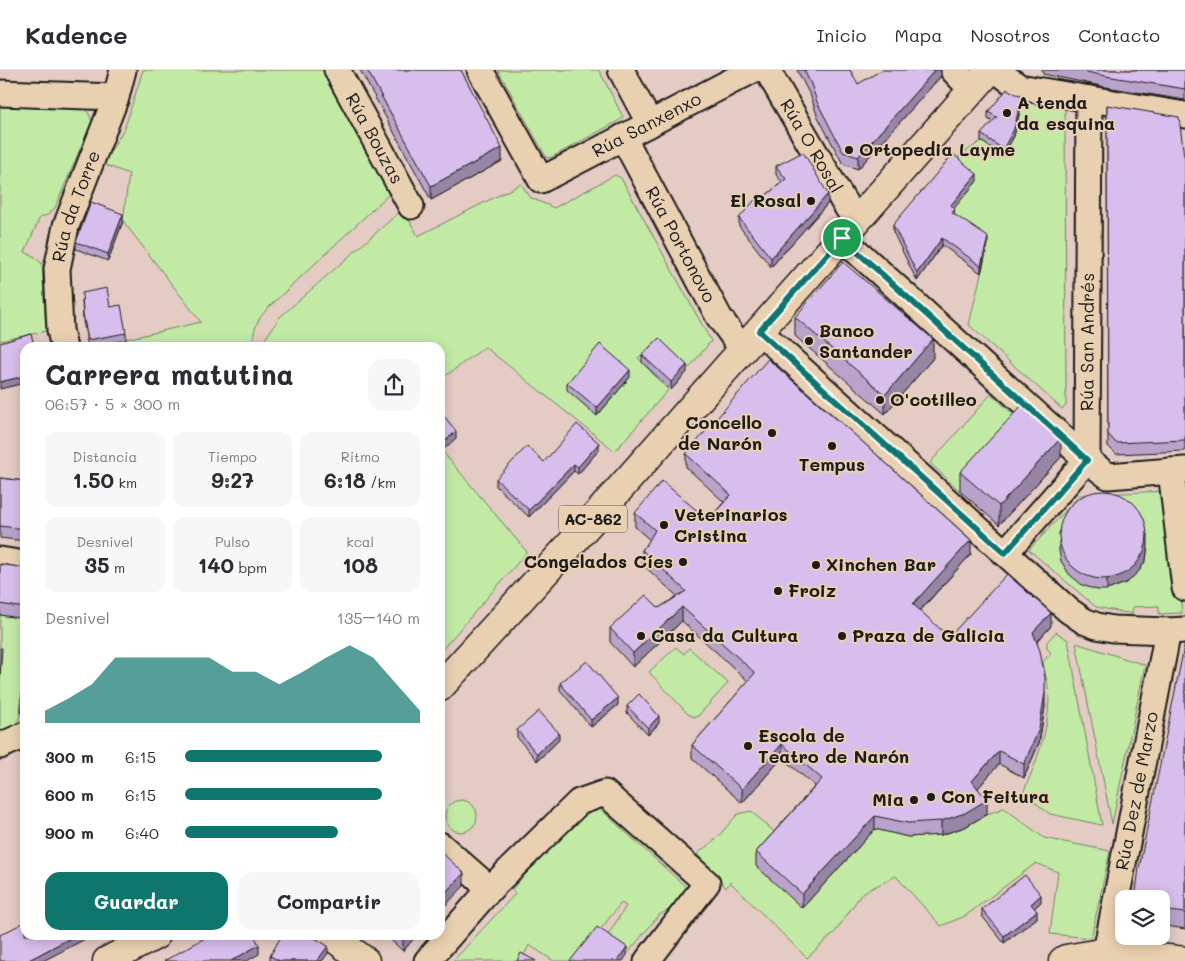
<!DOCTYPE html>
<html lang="es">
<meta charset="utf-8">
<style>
:root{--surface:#fff;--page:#f7f7f7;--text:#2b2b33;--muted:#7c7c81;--line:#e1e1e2;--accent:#0f766e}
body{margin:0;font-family:Mali,sans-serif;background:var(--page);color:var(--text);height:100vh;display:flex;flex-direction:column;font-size:19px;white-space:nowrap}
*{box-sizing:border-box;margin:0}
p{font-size:16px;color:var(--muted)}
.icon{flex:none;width:28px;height:28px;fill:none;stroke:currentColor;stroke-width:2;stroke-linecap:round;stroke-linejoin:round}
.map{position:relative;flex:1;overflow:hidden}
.sheet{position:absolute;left:20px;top:272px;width:425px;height:598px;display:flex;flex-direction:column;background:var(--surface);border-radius:15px;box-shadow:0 2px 12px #0003}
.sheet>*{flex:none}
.buttons{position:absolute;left:1115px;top:820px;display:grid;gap:10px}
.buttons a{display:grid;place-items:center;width:55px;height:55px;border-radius:10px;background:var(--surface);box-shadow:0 2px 12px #0003;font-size:25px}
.pin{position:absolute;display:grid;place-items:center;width:42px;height:42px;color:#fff;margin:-21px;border:2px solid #fff;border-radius:50%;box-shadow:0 1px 5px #0007}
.round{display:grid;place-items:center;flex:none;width:52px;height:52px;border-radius:15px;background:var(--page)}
.head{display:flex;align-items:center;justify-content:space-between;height:85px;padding:0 25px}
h1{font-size:28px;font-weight:700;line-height:38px}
.metrics{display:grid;grid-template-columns:repeat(3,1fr);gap:8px;height:85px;padding:5px 25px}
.metrics div{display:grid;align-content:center;border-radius:12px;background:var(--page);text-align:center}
.metrics b{font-size:21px;font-weight:700}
.metrics small{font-size:14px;font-weight:400}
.metrics p{font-size:14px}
.chart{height:140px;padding:10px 25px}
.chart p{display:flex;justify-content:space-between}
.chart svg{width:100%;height:90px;margin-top:5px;fill:var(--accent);opacity:.7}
.action{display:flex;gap:10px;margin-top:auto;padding:10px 25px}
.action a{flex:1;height:58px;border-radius:15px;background:var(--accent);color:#fff;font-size:20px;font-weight:700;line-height:58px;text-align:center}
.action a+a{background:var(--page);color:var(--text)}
ul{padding:0 25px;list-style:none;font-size:16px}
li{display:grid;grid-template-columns:80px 60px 1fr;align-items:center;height:38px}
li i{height:12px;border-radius:6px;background:var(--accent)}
header{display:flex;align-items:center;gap:30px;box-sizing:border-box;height:70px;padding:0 25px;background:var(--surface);border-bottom:1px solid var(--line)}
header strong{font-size:24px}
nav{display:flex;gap:28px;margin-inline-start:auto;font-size:18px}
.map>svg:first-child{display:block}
.green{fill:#c2eaa5;stroke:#6f8360}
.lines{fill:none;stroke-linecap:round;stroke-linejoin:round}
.street-casing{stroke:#1c1c1c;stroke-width:29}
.secondary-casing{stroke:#1c1c1c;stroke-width:31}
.primary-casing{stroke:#1c1c1c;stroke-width:31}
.street{stroke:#e9d0b1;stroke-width:25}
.secondary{stroke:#e9d0b1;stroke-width:28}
.primary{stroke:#e9d0b1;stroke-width:28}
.wall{fill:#baa3cb;stroke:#1c1c1c}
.shaded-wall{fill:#9785a5;stroke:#1c1c1c}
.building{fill:#d8beec;stroke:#1c1c1c}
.route-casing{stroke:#fff;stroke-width:10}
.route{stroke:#0f766e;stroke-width:6}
.poi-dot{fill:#1c1c1c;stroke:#e9d0b1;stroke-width:2}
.labels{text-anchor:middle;stroke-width:4;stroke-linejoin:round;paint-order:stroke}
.shield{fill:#e9d0b1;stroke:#5a5249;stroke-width:1}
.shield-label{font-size:16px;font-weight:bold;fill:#1c1c1c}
.poi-label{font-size:18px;font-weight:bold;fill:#1c1c1c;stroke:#e9d0b1;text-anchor:start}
.street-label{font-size:18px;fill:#1c1c1c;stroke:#e9d0b1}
</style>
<header>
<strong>Kadence</strong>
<nav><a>Inicio</a><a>Mapa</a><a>Nosotros</a><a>Contacto</a></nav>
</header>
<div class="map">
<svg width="1185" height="891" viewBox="0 0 1185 891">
<rect width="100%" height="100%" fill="#e4cbc3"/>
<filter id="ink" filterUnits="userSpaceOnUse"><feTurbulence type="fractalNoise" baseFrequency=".02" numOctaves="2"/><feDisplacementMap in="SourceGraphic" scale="10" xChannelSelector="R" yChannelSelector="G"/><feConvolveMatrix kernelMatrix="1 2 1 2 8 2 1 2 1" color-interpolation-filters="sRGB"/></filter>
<g filter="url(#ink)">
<path class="green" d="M143,0H323L389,124L270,236C256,250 254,258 252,277H109V273L201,252L123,151L129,104L103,94L125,57Z
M498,0H599L623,47L618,51L552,87L548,88L545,85Z
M1022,29L1065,37L1066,336L1062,339L969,255L988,174L951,142L953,91L981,71L1003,86L1014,66Z
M0,37L85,39L89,44L92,51L55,138L48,145L40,147L25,182L35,187L42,194L46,261L0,271Z
M615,105L621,108L711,271L689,298L659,268L638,288L668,320L615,381L485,277L440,310V278H263V272L280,247L403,139L418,166L521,114L531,128L554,138Z
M991,324L1023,353L960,421L930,393Z
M442,381L527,482L440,582V383Z
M1167,421L1182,543L1159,544V536L1133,537L1132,544L1096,537L1029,480L1080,425Z
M0,545L25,549C25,585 27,622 17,657L0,666Z
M1056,562L1068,570L1102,755L1050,744L1023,723C1036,693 1048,663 1049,630C1049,617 1045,604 1043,592L1051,583L1047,578V572Z
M1076,573L1145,595L1112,754Z
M676,577L684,584L689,578L728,613L698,646L694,647L688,644L649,602Z
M445 746a16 16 0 1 1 32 0a16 16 0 1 1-32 0Z
M598,737L687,818L678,835L659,845L627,884L605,870L626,836L621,833L576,891H554L529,875L521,891H453L515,824L512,819L585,740Z
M1004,738L1044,768L1110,781L1091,868L1050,864L1058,802L1036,793L965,846L941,856L896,806L862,823L835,862L807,888L730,812L726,818L697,784L716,769L738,744L751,741L781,768L875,759L908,767L941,765L965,757L987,744Z"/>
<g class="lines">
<g class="street-casing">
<g id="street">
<path id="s1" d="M337,0L411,136"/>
<path id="s2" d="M480,0L541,110L753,0"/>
<path d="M621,0L650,54"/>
<path id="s3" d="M767,0L842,129L856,151"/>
<path d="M953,0L972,20"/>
<path d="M996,0L1019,17L1185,45"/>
<path d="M0,23L116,27"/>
<path id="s4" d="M623,67L719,247L743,280"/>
<path d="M842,168L1087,390L1108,406L1185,400"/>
<path d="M759,261L1068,540L1084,551L1097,556L1113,559L1168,561L1185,560"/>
<path id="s5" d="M64,278L60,260L57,199L66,156L116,27L123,0"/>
<path d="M1171,401L1185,518"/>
<path id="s6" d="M1005,483L1087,390L1089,29"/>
<path d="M0,490L25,494"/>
<path d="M0,676L25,665"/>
<path d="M440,775L490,819"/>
<path id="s7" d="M1106,882L1168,561"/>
<path d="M427,891L490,819L579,732L605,723L707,813L647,891"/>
</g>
</g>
<g class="secondary-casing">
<path id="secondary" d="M330,865L365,891
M1063,891L1066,889L1106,882L1185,891"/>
</g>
<g class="primary-casing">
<path id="primary" d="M440,617L570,475L990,0
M107,891L156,865"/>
</g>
<use href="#street" class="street"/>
<use href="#secondary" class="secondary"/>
<use href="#primary" class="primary"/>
</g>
<path class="wall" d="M360,0H461L502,91L431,130Z
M797,0H850L858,14L941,0V6L858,99L843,94L817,45L811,27Z
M1042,0H1185V30L1106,17L1043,4Z
M1022,32L1014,66L1003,86L981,71V64L993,52L988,49V42Z
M1107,35L1184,86L1185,85V381L1116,384L1108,376Z
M776,96L828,133L771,197L739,156V148L782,112L776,105Z
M977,111L954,138L955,145L988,174L981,203L942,175L917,211L893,162V155Z
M123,151L108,191L76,179V172Z
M82,230L110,237L126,263V270L88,277L83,251Z
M795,247L933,288L885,344L795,266Z
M642,285L687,302L671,320L642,292Z
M630,307L597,346L567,320V313Z
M599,380L578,404L574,401L529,447L496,416V409L544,392Z
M686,384L971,484L920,541L949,567L1051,556L1037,572L1045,637L1039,673L1024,708L999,694L978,718L987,744L965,757L941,765L908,767L875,759L802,838L756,796V782L815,716L782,688L742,733L692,688V675L748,611L682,551L633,597L610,572V558L659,538L677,526L642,494V480L647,474L650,470L635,457V443L708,450L724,432L686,397Z
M1061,387L999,455L960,421V402Z
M0,408L25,411V471L0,468Z
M1059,471L1148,474L1146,490L1139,501L1128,512L1107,520H1097L1082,515L1069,504L1061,491L1059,481Z
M0,494L25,498V549L0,545Z
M1185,572V859L1161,855V829Z
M25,603V649L21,642V631Z
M560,613L618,635L591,657L560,620Z
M627,636L659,653L648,665L627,643Z
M517,660L559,670L537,691L517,667Z
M1041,832L1034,838L1037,848L1004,873L982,846V839Z
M385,865H417L403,881Z
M328,883L322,891H270V886Z"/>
<path class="shaded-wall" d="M935,0H941V6L858,99V87Z
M1022,25V32L1014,66L1003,86V79Z
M502,78V91L431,130V116Z
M977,104V111L951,142V135Z
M828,124V133L771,197V188Z
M123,144V151L108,191V184Z
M988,167V174L981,203V196Z
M942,168V175L917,211V203Z
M933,269V288L885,344V325Z
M687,295V302L671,320V312Z
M630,300V307L597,346V338Z
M25,306V313L0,319V312Z
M456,361V368L440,383V376Z
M1061,368V387L999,455V436Z
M599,373V380L578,404V397Z
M574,394V401L529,447V440Z
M1148,464V474L1146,490L1139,501L1128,512L1107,520V509Z
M971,470V484L913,548V534Z
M682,537V551L633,597V583Z
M1051,543V556L1033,576V562Z
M1045,623V637L1039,673L1024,708V694Z
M618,628V635L591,657V650Z
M659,646V653L648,665V658Z
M559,663V670L537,691V684Z
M782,674V688L742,733V719Z
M999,681V694L972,725V711Z
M987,730V744L965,757L941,765V751Z
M875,746V759L802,838V824Z
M464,803V816L440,841V828Z
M1041,825V832L1031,841V834Z
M1037,841V848L1004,873V866Z
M76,865H93L43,891H27Z
M405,865H417L403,881V868Z
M259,875V884L247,891H231Z
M328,876V883L322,891H317Z
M627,877V885L623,891H617Z"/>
<path class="building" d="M367,0H461L502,78L431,116Z
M804,0H850L858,14L882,0H935L858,87L843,82L817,32L811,14Z
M1077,0H1185V19L1106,6Z
M1007,19L1016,24L1022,25L1014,59L1003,79L981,64L997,47L988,42Z
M1107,35L1179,47L1184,86L1185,85V370L1116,373L1108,364Z
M803,82L828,124L771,188L739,148L760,124L764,127L786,109L776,96Z
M953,84L977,104L951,135L955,139L952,143L988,167L981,196L942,168L917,203L893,155Z
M91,132L123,144L108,184L76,172Z
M843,192L933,269L885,325L795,247Z
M107,218L110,237L121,235L126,263L88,270L83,244L82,223Z
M31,264L35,278H25V306L0,312V273Z
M659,268L687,295L671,312L642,285Z
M600,274L630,300L597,338L567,313Z
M768,289L856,366L971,470L913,534L949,567L1007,504L1051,543L1033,562L1040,581L1045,608V623L1039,659L1024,694L999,681L972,711L987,730L965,743L941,751L908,753L875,746L802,824L756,782L822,709L782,674L742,719L692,675L755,603L682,537L633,583L610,558L646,525L659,538L686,521L642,480L647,474L655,460L635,443L662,411L708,450L731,425L686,384Z
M1023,334L1061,368L999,436L960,402Z
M444,346L456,361L440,376V349Z
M577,354L599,373L578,397L574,394L529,440L496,409L527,376L544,392Z
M0,408L25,411V459L0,456Z
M1059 465a44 44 0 1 1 88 0a44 44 0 1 1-88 0Z
M0,494L25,498V538L0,534Z
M1185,572V843L1161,840V829H1135L1139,798Z
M0,578H2L0,608Z
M587,591L618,628L591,650L560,613Z
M25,603V637L21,631Z
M639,624L659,646L648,658L627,636Z
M539,641L559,663L537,684L517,660Z
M440,781L464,803L440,828Z
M1025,805L1041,825L1031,834L1037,841L1004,866L982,839Z
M25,852V865H76L27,891H0V865Z
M597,857L627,877L617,891H570Z
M210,865H254L259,875L231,891H164Z
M282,865H310L328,876L317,891H280L270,886Z
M400,865H405L403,868Z
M521,883L536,891H517Z"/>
</g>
<g class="lines" filter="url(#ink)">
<g class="route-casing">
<path id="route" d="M842,168L1087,390L1005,483L759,261Z"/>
</g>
<use href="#route" class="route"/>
</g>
<g class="poi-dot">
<circle cx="1007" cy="43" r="5"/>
<circle cx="849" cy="80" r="5"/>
<circle cx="811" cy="131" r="5"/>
<circle cx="809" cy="271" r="5"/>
<circle cx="880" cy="330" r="5"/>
<circle cx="772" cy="363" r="5"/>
<circle cx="832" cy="376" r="5"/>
<circle cx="664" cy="455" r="5"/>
<circle cx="683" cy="492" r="5"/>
<circle cx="816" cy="495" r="5"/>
<circle cx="778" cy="521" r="5"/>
<circle cx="641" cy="566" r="5"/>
<circle cx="842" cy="566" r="5"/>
<circle cx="748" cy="676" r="5"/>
<circle cx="931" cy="727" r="5"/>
<circle cx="914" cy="730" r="5"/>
</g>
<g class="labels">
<rect class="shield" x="559" y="435.5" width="68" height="27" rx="4"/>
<g class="shield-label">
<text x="593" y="455">AC-862</text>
</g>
<g class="poi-label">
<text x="1017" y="39">A tenda<tspan x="1017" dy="21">da esquina</tspan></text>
<text x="859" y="86">Ortopedia Layme</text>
<text x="801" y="137" text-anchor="end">El Rosal</text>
<text x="819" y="267">Banco<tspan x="819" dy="21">Santander</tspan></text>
<text x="890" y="336">O'cotilleo</text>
<text x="762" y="359" text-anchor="end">Concello<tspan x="762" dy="21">de Narón</tspan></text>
<text x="832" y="401" text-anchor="middle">Tempus</text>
<text x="674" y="451">Veterinarios<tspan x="674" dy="21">Cristina</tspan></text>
<text x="673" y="498" text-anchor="end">Congelados Cíes</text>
<text x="826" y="501">Xinchen Bar</text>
<text x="788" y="527">Froiz</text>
<text x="651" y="572">Casa da Cultura</text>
<text x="852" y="572">Praza de Galicia</text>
<text x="758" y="672">Escola de<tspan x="758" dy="21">Teatro de Narón</tspan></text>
<text x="941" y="733">Con Feitura</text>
<text x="904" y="736" text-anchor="end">Mia</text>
</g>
<g class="street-label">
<text dy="6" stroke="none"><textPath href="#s2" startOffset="245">Rúa Sanxenxo</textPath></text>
<text dy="6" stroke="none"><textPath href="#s1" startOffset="78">Rúa Bouzas</textPath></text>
<text dy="6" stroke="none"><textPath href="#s3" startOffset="88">Rúa O Rosal</textPath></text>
<text dy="6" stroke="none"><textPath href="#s5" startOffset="145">Rúa da Torre</textPath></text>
<text dy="6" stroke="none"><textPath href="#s4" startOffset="122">Rúa Portonovo</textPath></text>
<text dy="6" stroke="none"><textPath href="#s6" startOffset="242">Rúa San Andrés</textPath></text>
<text dy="6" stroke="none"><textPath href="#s7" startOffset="164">Rúa Dez de Marzo</textPath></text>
</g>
</g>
</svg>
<div class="buttons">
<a><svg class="icon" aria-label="layers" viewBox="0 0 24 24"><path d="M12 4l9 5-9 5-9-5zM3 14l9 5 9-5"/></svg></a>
</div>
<div class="pin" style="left:842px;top:168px;background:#1e9e55"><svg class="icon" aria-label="arrive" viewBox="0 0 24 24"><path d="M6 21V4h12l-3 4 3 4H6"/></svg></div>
<section class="sheet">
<div class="head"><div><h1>Carrera matutina</h1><p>06:57 · 5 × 300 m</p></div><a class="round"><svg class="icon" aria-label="share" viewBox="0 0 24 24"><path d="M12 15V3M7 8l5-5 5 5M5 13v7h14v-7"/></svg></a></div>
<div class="metrics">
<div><p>Distancia</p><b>1.50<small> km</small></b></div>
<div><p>Tiempo</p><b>9:27</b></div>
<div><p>Ritmo</p><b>6:18<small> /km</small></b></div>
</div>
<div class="metrics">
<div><p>Desnivel</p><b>35<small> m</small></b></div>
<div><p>Pulso</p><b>140<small> bpm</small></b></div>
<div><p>kcal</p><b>108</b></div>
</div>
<div class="chart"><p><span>Desnivel</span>135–140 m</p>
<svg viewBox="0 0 160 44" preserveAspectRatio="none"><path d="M0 44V38L10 32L20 25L30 12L40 12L50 12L60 12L70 12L80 19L90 19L100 25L110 19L120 12L130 6L140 12L150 25L160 38V44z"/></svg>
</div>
<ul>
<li><b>300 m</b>6:15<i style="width:84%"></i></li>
<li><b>600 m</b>6:15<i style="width:84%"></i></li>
<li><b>900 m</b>6:40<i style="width:65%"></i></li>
</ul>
<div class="action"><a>Guardar</a><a>Compartir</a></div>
</section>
</div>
